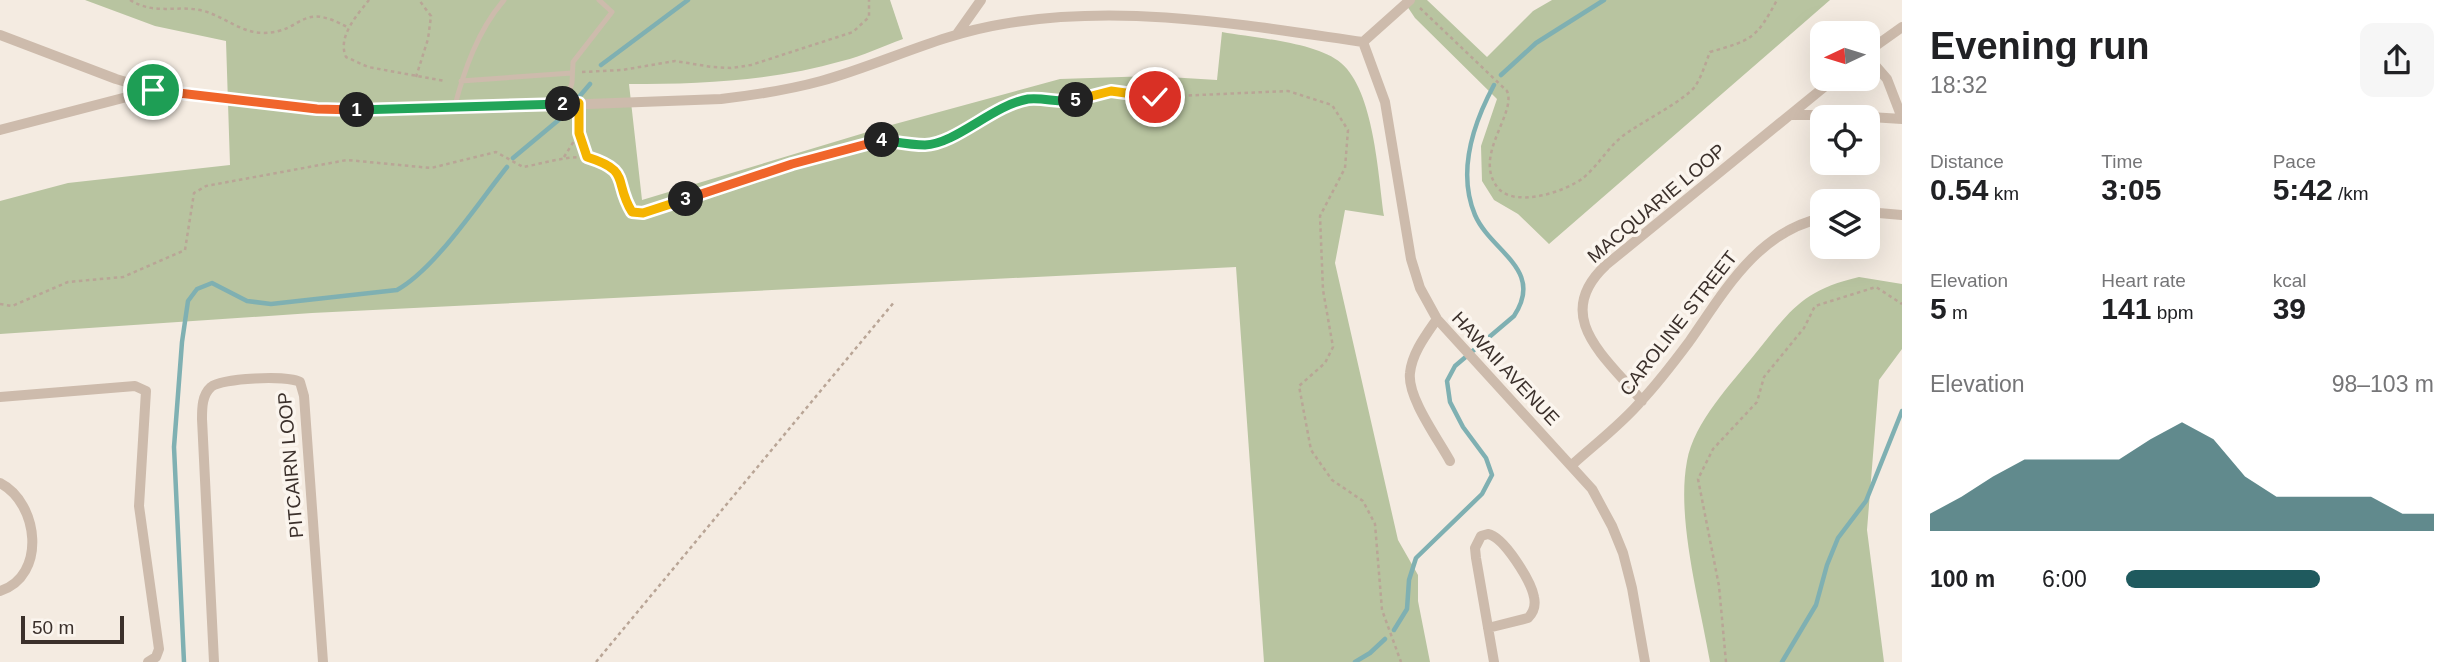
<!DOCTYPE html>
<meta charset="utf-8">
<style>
:root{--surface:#fff;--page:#f6f6f6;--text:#202124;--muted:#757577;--accent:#1f5a5e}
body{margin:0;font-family:Helvetica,sans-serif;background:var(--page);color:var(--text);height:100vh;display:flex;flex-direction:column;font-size:26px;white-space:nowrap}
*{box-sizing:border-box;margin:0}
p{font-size:23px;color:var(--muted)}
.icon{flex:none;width:38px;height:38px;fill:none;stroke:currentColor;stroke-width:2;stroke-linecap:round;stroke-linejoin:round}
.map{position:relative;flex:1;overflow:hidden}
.details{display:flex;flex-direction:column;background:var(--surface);width:560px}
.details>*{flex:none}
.needle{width:46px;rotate:266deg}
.tools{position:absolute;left:1810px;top:21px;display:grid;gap:14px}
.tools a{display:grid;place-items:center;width:70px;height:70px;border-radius:14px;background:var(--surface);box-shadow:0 7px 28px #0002;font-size:35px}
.scale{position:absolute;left:21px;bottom:18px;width:103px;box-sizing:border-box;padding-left:7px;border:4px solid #3b302b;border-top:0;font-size:19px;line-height:24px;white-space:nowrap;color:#3b302b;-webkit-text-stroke:5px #fbf5ee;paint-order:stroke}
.pin{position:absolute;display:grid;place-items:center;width:60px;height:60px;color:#fff;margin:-30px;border:4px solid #fff;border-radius:50%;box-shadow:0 2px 7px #0007}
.km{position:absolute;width:35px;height:35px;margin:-18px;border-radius:50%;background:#222;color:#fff;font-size:19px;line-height:35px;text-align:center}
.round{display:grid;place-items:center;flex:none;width:74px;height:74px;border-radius:14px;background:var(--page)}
.head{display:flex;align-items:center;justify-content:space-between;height:119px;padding:0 28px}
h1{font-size:38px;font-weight:700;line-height:52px}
.figures{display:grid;grid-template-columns:repeat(3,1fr);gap:10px;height:119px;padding:7px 28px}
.figures div{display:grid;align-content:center}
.figures b{font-size:30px;font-weight:700}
.figures small{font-size:19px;font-weight:400}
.figures p{font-size:19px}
.chart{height:196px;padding:14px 28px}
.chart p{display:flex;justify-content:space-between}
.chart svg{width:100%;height:126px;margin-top:7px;fill:var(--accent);opacity:.7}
ul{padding:0 28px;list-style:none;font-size:23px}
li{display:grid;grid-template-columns:112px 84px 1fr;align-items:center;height:52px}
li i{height:18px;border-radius:9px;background:var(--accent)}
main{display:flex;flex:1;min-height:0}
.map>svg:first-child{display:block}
.green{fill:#b8c4a0}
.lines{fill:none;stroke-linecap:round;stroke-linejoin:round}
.stream{stroke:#7fb0b2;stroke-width:4.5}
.path{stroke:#b9a596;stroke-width:2.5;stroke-dasharray:3.5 3.5;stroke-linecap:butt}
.service{stroke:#cdbbac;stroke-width:5}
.minor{stroke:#cdbbac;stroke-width:10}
.split-1-casing{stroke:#fff;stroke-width:14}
.split-2-casing{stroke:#fff;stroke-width:14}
.split-3-casing{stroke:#fff;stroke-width:14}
.split-4-casing{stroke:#fff;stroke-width:14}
.split-5-casing{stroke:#fff;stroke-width:14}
.split-6-casing{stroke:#fff;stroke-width:14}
.split-1{stroke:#f0652b;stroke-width:9}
.split-2{stroke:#22a559;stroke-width:9}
.split-3{stroke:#f5b400;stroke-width:9}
.split-4{stroke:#f0652b;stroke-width:9}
.split-5{stroke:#22a559;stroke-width:9}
.split-6{stroke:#f5b400;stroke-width:9}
.labels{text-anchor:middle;stroke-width:7;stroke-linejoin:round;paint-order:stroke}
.street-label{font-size:19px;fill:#3b302b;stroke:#fbf5ee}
</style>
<main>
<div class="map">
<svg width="1902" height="662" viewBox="0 0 1902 662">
<rect width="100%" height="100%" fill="#f4ebe1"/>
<path class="green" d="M85,0H890L903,39C883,46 863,56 842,61C772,81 701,84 629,84L642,200L884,127L1060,79L1152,76L1217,80L1222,32C1254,38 1316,42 1341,63C1374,91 1378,174 1384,216L1345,210L1335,263L1398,540L1418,575V601L1430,662H1264L1236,267L312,313L0,334V201L68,183L230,165L226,41L155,26Z
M1403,0H1427L1487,57L1533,11L1552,0H1830L1549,244L1518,214L1494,200L1482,181L1481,146L1497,99L1415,18Z
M1859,277L1902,284V349L1879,380L1867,530L1884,662H1710C1700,603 1676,519 1687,461C1694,422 1731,384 1755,354C1790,311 1802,290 1859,277Z"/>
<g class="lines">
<path class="stream" d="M601,65L688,0
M1501,75L1536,43L1604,0
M513,158L561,118L590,84
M1394,630L1407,609L1409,580L1416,558L1482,494L1492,475L1486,458L1463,427L1450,402L1447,381L1455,366L1514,316C1545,269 1491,252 1475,215C1457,172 1473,124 1494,85
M184,662L174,447L182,342L188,301L197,289L212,283L247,301L271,304L397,290C436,268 478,203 507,167
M1355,662L1370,653L1385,639
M1782,662L1816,605L1827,565L1838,538L1866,501L1902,411"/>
<path class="path" d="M130,0C156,16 178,4 204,11C225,17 241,33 264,33C305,32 299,0 349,28
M369,0C357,15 337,37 346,57L368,67L445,81
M1420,8L1507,91C1517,114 1472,156 1498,188C1515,208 1565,192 1583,178C1598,166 1608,147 1624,135C1645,120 1671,108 1691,91C1700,83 1705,64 1710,52C1752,40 1756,39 1777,0
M582,72L622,70L675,61L712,67L731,68L751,65L853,32L869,17V0
M416,77L428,39L431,16L419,0
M579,116V133L587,157
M564,157L579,133
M0,304L12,306L68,282L123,277L185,250L194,193L206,186L347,160L431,168L496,152L523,167C559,161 612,138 625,192C627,201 627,210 637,214L792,164L879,140L928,145L961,132L1002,107L1030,99L1066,103L1111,91L1155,97L1288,91L1332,105L1348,130L1345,168L1320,216L1323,290L1333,347L1325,363L1299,386L1311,450L1332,480L1363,501L1375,524L1382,610L1401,662
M596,662L895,301
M1726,662L1719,586L1698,479L1713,449L1757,402L1764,377L1804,328L1815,306L1876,287L1902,304"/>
<path class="service" d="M461,81L572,73
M565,104L572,83L573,62L612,12L599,0
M454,109C464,70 478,30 504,0"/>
<path class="minor" d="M957,34L981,0
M0,35L116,79L153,90L317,109H454L721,99C755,95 788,90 821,81C882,64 940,34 1003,24C1123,3 1244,25 1363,42L1410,0
M1363,42L1385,102L1411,259L1420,288L1437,319L1592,489L1612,526L1623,553L1632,588L1645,662
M1867,52L1902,27
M1867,56L1887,79L1902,118
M1790,115H1839L1902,119
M0,130L150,91
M1867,212L1902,215
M1437,319C1426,335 1412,353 1410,373C1407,397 1438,439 1450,461
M0,397L135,386L146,391L139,506L159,649L156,657L148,662
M1642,401C1607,358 1550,317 1606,265L1834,79
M1572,465C1595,444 1622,424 1642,400C1659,382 1674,362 1689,342C1724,292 1757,232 1822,218
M0,483C39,503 47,576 0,591
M1488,628L1528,618C1534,612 1536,606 1534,597C1531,581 1504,537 1488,534L1481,536L1475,548L1476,558L1494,662
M214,662L202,419C202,408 202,395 211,387C222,378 287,375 300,382L304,396L323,662"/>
</g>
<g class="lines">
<g class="split-1-casing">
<path id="split-1" d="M153,90L317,109L357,110"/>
</g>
<g class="split-2-casing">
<path id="split-2" d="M357,110L563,104"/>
</g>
<g class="split-3-casing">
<path id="split-3" d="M563,104L579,103V133L587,157C632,171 613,181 632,212L643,213L686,199"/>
</g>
<g class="split-4-casing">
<path id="split-4" d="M686,199L792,164L882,140"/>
</g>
<g class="split-5-casing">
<path id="split-5" d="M882,140C896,142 911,145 925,145C956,144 993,105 1028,99C1045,97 1060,104 1076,100"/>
</g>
<g class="split-6-casing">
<path id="split-6" d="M1076,100L1111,91L1155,97"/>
</g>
<use href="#split-1" class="split-1"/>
<use href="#split-2" class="split-2"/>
<use href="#split-3" class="split-3"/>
<use href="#split-4" class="split-4"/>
<use href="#split-5" class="split-5"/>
<use href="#split-6" class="split-6"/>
</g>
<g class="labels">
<g class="street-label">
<text transform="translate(1656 203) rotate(-40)" y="7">MACQUARIE LOOP</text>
<text transform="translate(1678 323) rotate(-52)" y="7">CAROLINE STREET</text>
<text transform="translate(1506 368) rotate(47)" y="7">HAWAII AVENUE</text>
<text transform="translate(290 465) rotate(-95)" y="7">PITCAIRN LOOP</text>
</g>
</g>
</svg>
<div class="tools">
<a><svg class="needle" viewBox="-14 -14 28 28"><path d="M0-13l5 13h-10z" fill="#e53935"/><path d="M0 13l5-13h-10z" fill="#757577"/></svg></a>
<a><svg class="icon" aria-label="locate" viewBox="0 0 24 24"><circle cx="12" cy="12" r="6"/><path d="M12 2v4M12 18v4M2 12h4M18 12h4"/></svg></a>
<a><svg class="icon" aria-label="layers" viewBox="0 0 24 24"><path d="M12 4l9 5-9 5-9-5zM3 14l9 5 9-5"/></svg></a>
</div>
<div class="scale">50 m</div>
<div class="pin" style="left:153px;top:90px;background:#1e9e55"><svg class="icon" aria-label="arrive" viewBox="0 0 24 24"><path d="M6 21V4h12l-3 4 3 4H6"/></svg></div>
<div class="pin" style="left:1155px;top:97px;background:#d93025"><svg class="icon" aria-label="check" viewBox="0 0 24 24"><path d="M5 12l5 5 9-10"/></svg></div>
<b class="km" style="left:357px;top:110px">1</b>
<b class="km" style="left:563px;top:104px">2</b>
<b class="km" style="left:686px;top:199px">3</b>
<b class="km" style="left:882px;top:140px">4</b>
<b class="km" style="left:1076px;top:100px">5</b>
</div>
<section class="details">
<div class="head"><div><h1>Evening run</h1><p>18:32</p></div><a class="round"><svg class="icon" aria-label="share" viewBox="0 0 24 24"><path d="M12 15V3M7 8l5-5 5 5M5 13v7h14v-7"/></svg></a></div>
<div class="figures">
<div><p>Distance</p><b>0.54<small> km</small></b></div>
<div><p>Time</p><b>3:05</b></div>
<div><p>Pace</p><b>5:42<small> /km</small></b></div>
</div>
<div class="figures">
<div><p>Elevation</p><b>5<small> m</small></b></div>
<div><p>Heart rate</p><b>141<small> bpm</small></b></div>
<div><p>kcal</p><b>39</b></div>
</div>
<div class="chart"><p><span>Elevation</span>98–103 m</p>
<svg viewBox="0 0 160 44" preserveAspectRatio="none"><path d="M0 44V38L10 32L20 25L30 19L40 19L50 19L60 19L70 12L80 6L90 12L100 25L110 32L120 32L130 32L140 32L150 38L160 38V44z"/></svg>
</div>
<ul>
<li><b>100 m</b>6:00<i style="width:63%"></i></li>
</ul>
</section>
</main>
